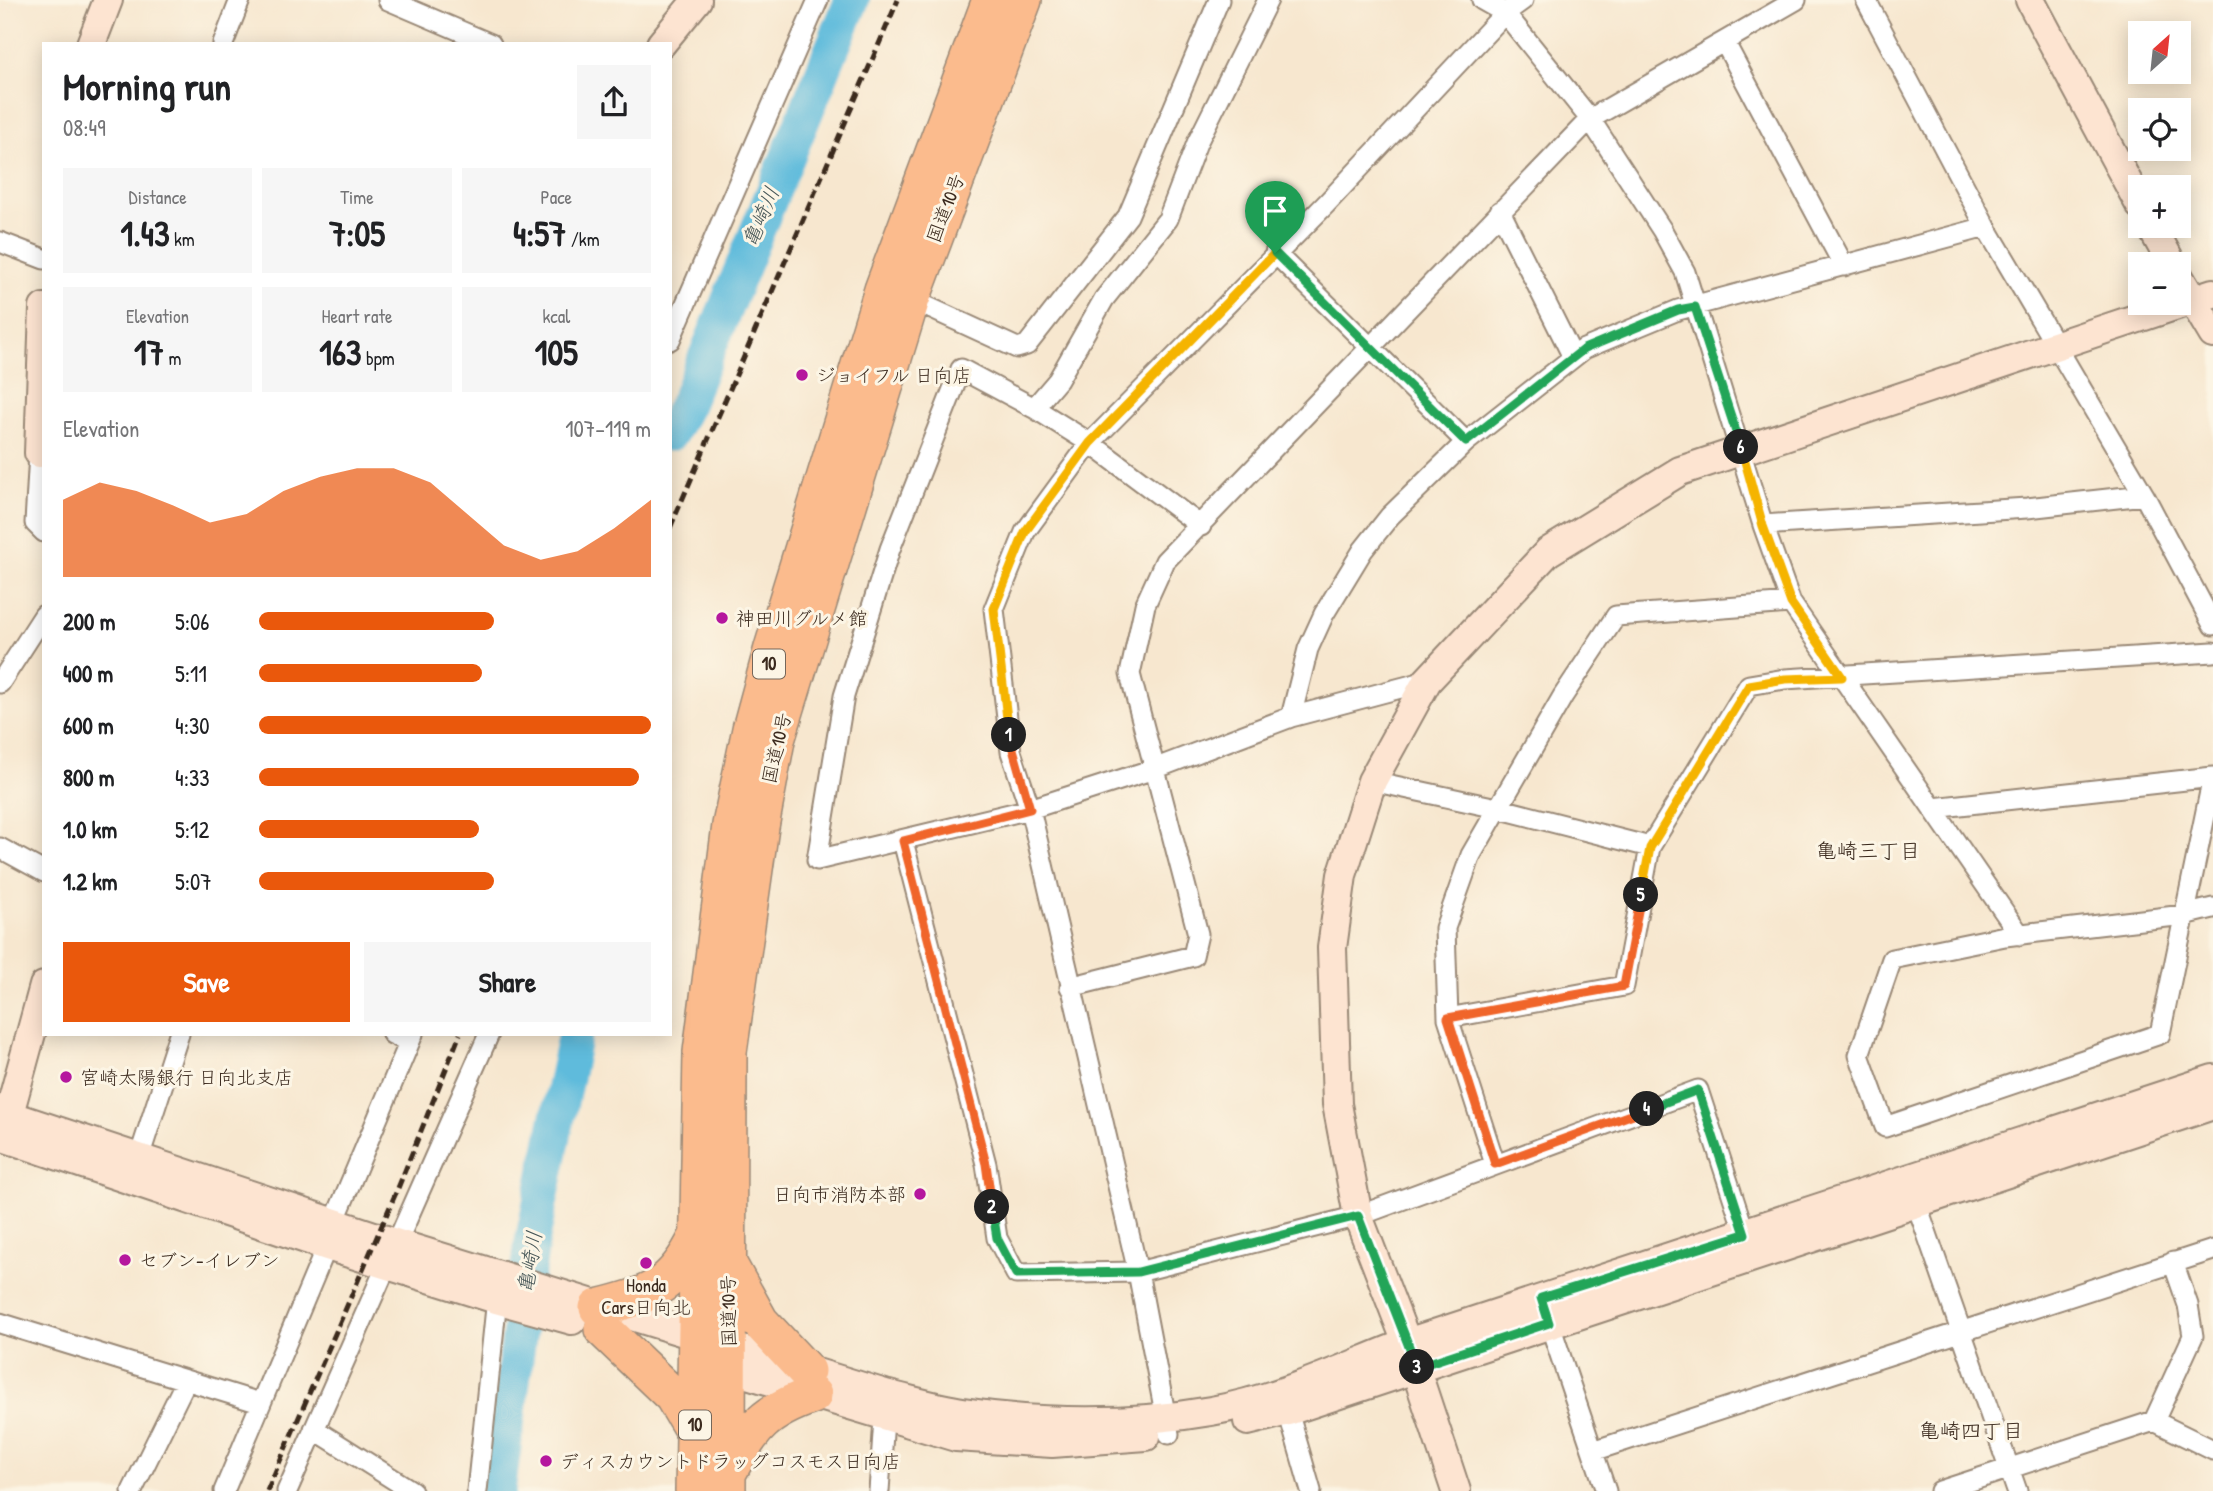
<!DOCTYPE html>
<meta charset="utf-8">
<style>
:root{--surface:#fff;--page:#f6f6f6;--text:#202124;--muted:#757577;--accent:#ea580c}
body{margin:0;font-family:"Patrick Hand","Klee One",sans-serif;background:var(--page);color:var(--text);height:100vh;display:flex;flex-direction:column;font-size:26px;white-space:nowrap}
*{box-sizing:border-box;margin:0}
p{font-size:23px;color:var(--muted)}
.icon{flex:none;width:38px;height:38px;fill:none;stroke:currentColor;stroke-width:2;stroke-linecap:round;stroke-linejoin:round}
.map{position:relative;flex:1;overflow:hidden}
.side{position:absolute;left:42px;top:42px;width:630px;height:994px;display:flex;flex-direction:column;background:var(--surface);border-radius:0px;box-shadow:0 4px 18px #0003}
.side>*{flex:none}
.needle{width:46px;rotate:27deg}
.controls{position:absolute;left:2128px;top:21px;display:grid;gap:14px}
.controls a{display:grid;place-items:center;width:63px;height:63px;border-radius:0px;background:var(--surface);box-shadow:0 4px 18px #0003;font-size:35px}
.pin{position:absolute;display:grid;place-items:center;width:60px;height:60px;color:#fff;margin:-72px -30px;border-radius:50% 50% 50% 0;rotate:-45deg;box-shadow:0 0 7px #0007}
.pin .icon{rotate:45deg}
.km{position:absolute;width:35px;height:35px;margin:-18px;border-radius:50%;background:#222;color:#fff;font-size:19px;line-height:35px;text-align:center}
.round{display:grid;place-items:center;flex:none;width:74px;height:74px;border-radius:0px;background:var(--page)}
.headline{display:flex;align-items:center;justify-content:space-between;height:119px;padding:0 21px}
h1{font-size:38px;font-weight:700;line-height:52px}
.figures{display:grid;grid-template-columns:repeat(3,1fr);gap:10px;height:119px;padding:7px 21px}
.figures div{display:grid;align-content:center;border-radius:0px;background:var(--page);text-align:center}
.figures b{font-size:35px;font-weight:700}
.figures small{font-size:19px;font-weight:400}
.figures p{font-size:19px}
.chart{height:196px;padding:14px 21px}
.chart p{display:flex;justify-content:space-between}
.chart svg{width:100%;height:126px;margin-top:7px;fill:var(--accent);opacity:.7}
.button{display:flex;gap:14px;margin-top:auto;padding:14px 21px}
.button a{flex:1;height:80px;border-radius:0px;background:var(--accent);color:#fff;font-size:28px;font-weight:700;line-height:80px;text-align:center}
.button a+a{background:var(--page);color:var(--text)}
ul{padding:0 21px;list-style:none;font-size:23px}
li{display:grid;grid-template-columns:112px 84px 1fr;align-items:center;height:52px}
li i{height:18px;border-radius:9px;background:var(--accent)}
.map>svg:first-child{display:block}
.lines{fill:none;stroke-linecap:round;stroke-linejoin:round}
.river{stroke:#5ebbdc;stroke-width:35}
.street-casing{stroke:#998876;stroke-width:23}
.secondary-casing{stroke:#998876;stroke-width:32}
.highway-casing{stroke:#998876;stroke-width:40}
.street{stroke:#fff;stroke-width:19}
.secondary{stroke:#fde4d1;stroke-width:28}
.highway{stroke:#fbbb8d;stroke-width:37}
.rail{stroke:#3b2a1e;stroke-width:5;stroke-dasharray:10 5;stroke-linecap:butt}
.split-1-casing{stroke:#fff;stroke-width:14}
.split-2-casing{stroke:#fff;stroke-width:14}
.split-3-casing{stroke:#fff;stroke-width:14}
.split-4-casing{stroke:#fff;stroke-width:14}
.split-5-casing{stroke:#fff;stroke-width:14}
.split-6-casing{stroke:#fff;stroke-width:14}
.split-7-casing{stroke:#fff;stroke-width:14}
.split-1{stroke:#f5b400;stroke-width:9}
.split-2{stroke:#f0652b;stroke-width:9}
.split-3{stroke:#22a559;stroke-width:9}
.split-4{stroke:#22a559;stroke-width:9}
.split-5{stroke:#f0652b;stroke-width:9}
.split-6{stroke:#f5b400;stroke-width:9}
.split-7{stroke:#22a559;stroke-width:9}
.poi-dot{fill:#b5179e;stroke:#fcf5e5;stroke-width:2.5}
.labels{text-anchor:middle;stroke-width:6;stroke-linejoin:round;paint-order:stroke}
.shield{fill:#fcf5e5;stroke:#75675a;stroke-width:2}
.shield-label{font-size:18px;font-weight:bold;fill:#3b2a1e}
.street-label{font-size:19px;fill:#3b2a1e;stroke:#fcf5e5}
.poi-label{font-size:19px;fill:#3b2a1e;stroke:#fcf5e5;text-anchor:start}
.water-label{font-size:21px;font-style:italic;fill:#465657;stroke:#fcf5e5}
.neighbourhood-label{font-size:21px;fill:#3b2a1e;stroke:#fcf5e5}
</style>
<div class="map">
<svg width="2213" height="1491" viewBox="0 0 2213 1491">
<rect width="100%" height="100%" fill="#fcf5e5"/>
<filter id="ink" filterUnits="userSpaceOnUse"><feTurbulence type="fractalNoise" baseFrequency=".0143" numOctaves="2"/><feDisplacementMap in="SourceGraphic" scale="14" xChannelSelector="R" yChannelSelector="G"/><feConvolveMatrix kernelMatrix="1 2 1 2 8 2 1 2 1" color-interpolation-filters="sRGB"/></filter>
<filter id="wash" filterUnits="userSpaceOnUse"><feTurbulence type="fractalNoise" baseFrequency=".00686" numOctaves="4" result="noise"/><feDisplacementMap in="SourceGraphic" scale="28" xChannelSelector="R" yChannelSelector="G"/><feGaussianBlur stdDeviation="1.57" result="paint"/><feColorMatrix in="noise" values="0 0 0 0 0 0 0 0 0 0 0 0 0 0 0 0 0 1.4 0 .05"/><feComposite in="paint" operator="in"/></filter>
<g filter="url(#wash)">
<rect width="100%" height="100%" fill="#f7e7cf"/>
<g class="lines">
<path class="river" d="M670,434L686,404L852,0
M498,1491L532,1242L575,1034"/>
</g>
</g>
<g filter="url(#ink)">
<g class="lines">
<g class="street-casing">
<path id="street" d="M388,0L491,44
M1482,0L1505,13L1590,119L1662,230L1685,272L1763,525L1791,603L2020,935
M1866,0L1986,227L2144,495L2213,625
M1725,43L1844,266
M223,44L240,0
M1500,211L1573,357
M0,242L44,259
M1275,253L1466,442
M906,297L1017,348L1027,345L1128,216L1219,0
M670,340L818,0
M1034,408L1058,380L1104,299L1168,219L1197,143L1268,0
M44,454L39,453L35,523L44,532
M1763,525L2027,508L2144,495
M1201,526L1090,443L1034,408L961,369L890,549L844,696L817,860L1030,809L1154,769L1291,717L1427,681
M0,683L44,615
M1291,717L1308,649L1324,614L1363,550L1390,516L1466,442L1584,349L1678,310L1986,227
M2213,777L2160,1034L1885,1127L1859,1055L1892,959L2005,936L2184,915L2213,908
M1372,781L1497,808L1650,847
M1933,808L2213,777
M903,841L986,1164L997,1238L1016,1274L1138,1272L1358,1216L1698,1090L1745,1234
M0,848L44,872
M1070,987L1193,956L1198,934L1130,674L1145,605L1165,561L1590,119L1796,0
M1448,1018L1624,986L1650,847L1749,685L1785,679L2213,652
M392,1034L409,1042
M1495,1164L1448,1018L1445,928L1471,855L1563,696L1616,616L1791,603
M135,1170L179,1034
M1912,1191L2017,1491
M334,1222L413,1034
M1546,1313L1606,1491
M0,1323L260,1403
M1285,1401L1311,1491
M2154,1421L2193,1336L2188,1305L2173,1262
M314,1429L412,1491
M1169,1434L1138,1272L1030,809L1011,752L994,609L1025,532L1090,443L1326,204L1505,13L1523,0
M1593,1451L2213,1250
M132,1491L186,1381
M224,1491L327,1246
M287,1491L489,1034
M477,1491L498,1288
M879,1491L885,1405
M1940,1491L2154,1421L2213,1450"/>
</g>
<g class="secondary-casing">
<path id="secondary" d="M2030,0L2140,205
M91,44L108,0
M661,44L697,0
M2151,226L2172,264
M2179,277L2213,334
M39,453L44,308
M0,1112L395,1243L885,1394C911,1400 936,1408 963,1412C1043,1424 1131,1425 1211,1411C1279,1399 1343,1368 1407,1343L2213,1079
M4,1132L44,986
M0,1136L327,1246L496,1299L572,1320
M711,1363L956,1437L1052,1443L1146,1436
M1248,1421L1288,1411L2213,1105
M1456,1491L1407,1343L1358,1216L1337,1104L1332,948L1342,875L1372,781L1427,681L1548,552L1680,471L2213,293"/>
</g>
<g class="highway-casing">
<path id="highway" d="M729,1266L760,1322L806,1371
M598,1308C649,1295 673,1288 697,1238
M603,1329L673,1396L695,1433
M729,1470C752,1427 766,1411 813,1395
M694,1491L702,1052L731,825L751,729L773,648L883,290L991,0
M727,1491L728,1052L760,827L776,740L911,299L1023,0"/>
</g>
<use href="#street" class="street"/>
<use href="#secondary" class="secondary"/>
<use href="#highway" class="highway"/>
<path class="rail" d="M670,528L898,0
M267,1491L398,1188L460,1034"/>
</g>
</g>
<g class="lines" filter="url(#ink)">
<g class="split-1-casing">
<path id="split-1" d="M1009,735L994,609L1025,532L1090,443L1275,253"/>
</g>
<g class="split-2-casing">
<path id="split-2" d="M992,1207L986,1164L903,841L1030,809L1009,735"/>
</g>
<g class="split-3-casing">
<path id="split-3" d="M992,1207L997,1238L1016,1274L1138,1272L1358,1216L1417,1367"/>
</g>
<g class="split-4-casing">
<path id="split-4" d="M1417,1367L1549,1323L1541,1298L1745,1234L1698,1090L1647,1109"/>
</g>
<g class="split-5-casing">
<path id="split-5" d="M1641,895L1624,986L1448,1018L1495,1164L1647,1109"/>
</g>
<g class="split-6-casing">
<path id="split-6" d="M1641,895L1650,848L1749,685L1785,679L1842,677L1791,603L1763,526L1741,447"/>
</g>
<g class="split-7-casing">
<path id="split-7" d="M1275,253L1466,442L1584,349L1678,310L1695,307L1741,447"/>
</g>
<use href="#split-1" class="split-1"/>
<use href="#split-2" class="split-2"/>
<use href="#split-3" class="split-3"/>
<use href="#split-4" class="split-4"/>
<use href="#split-5" class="split-5"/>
<use href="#split-6" class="split-6"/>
<use href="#split-7" class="split-7"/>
</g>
<g class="poi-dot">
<circle cx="802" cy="375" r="7"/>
<circle cx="722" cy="618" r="7"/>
<circle cx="66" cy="1077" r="7"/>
<circle cx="920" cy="1194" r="7"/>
<circle cx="125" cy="1260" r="7"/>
<circle cx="646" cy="1263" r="7"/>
<circle cx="546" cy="1461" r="7"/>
</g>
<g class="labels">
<g class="shield">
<rect x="753" y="649.5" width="32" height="29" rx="5"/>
<rect x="679" y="1410.5" width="32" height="29" rx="5"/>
</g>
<g class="shield-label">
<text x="769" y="670">10</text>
<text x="695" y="1431">10</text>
</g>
<g class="street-label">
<text transform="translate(945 208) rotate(-69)" y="7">国道10号</text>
<text transform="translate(776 748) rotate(-77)" y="7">国道10号</text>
<text transform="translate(728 1311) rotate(-91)" y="7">国道10号</text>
</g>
<g class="poi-label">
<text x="816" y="382">ジョイフル 日向店</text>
<text x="736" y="625">神田川グルメ館</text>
<text x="80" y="1084">宮崎太陽銀行 日向北支店</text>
<text x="906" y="1201" text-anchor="end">日向市消防本部</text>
<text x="139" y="1267">セブン-イレブン</text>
<text x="646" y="1292" text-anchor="middle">Honda<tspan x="646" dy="22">Cars日向北</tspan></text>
<text x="560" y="1468">ディスカウントドラッグコスモス日向店</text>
</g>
<g class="water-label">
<text transform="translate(761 217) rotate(-67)" y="7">亀崎川</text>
<text transform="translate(530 1262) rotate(-81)" y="7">亀崎川</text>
</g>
<g class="neighbourhood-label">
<text x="1868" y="858">亀崎三丁目</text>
<text x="1971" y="1438">亀崎四丁目</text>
</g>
</g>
</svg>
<div class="controls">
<a><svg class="needle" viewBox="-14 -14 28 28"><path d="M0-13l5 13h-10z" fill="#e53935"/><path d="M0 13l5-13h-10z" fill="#757577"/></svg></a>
<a><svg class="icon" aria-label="locate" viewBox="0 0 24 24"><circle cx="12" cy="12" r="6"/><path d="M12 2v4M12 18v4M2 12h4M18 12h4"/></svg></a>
<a>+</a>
<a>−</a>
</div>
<div class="pin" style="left:1275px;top:253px;background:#1e9e55"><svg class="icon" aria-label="arrive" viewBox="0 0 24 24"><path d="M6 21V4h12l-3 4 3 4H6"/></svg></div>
<b class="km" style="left:1009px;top:735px">1</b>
<b class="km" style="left:992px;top:1207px">2</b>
<b class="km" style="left:1417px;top:1367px">3</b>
<b class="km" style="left:1647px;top:1109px">4</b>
<b class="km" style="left:1641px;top:895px">5</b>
<b class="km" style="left:1741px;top:447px">6</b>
<section class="side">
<div class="headline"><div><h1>Morning run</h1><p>08:49</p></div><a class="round"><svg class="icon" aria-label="share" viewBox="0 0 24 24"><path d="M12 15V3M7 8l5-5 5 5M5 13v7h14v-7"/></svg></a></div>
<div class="figures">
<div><p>Distance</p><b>1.43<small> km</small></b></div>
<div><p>Time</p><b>7:05</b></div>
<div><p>Pace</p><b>4:57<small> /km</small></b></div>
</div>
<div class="figures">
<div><p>Elevation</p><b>17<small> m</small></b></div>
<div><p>Heart rate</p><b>163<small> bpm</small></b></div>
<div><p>kcal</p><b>105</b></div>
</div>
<div class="chart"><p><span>Elevation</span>107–119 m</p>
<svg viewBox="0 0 160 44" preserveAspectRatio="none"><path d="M0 44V17L10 11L20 14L30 19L40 25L50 22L60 14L70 9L80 6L90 6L100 11L110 22L120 33L130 38L140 35L150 27L160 17V44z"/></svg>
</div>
<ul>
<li><b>200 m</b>5:06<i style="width:60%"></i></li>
<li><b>400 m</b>5:11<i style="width:57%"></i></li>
<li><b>600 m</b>4:30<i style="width:100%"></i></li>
<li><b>800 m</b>4:33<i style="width:97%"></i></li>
<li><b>1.0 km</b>5:12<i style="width:56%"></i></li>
<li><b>1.2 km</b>5:07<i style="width:60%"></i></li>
</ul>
<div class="button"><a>Save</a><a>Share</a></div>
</section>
</div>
